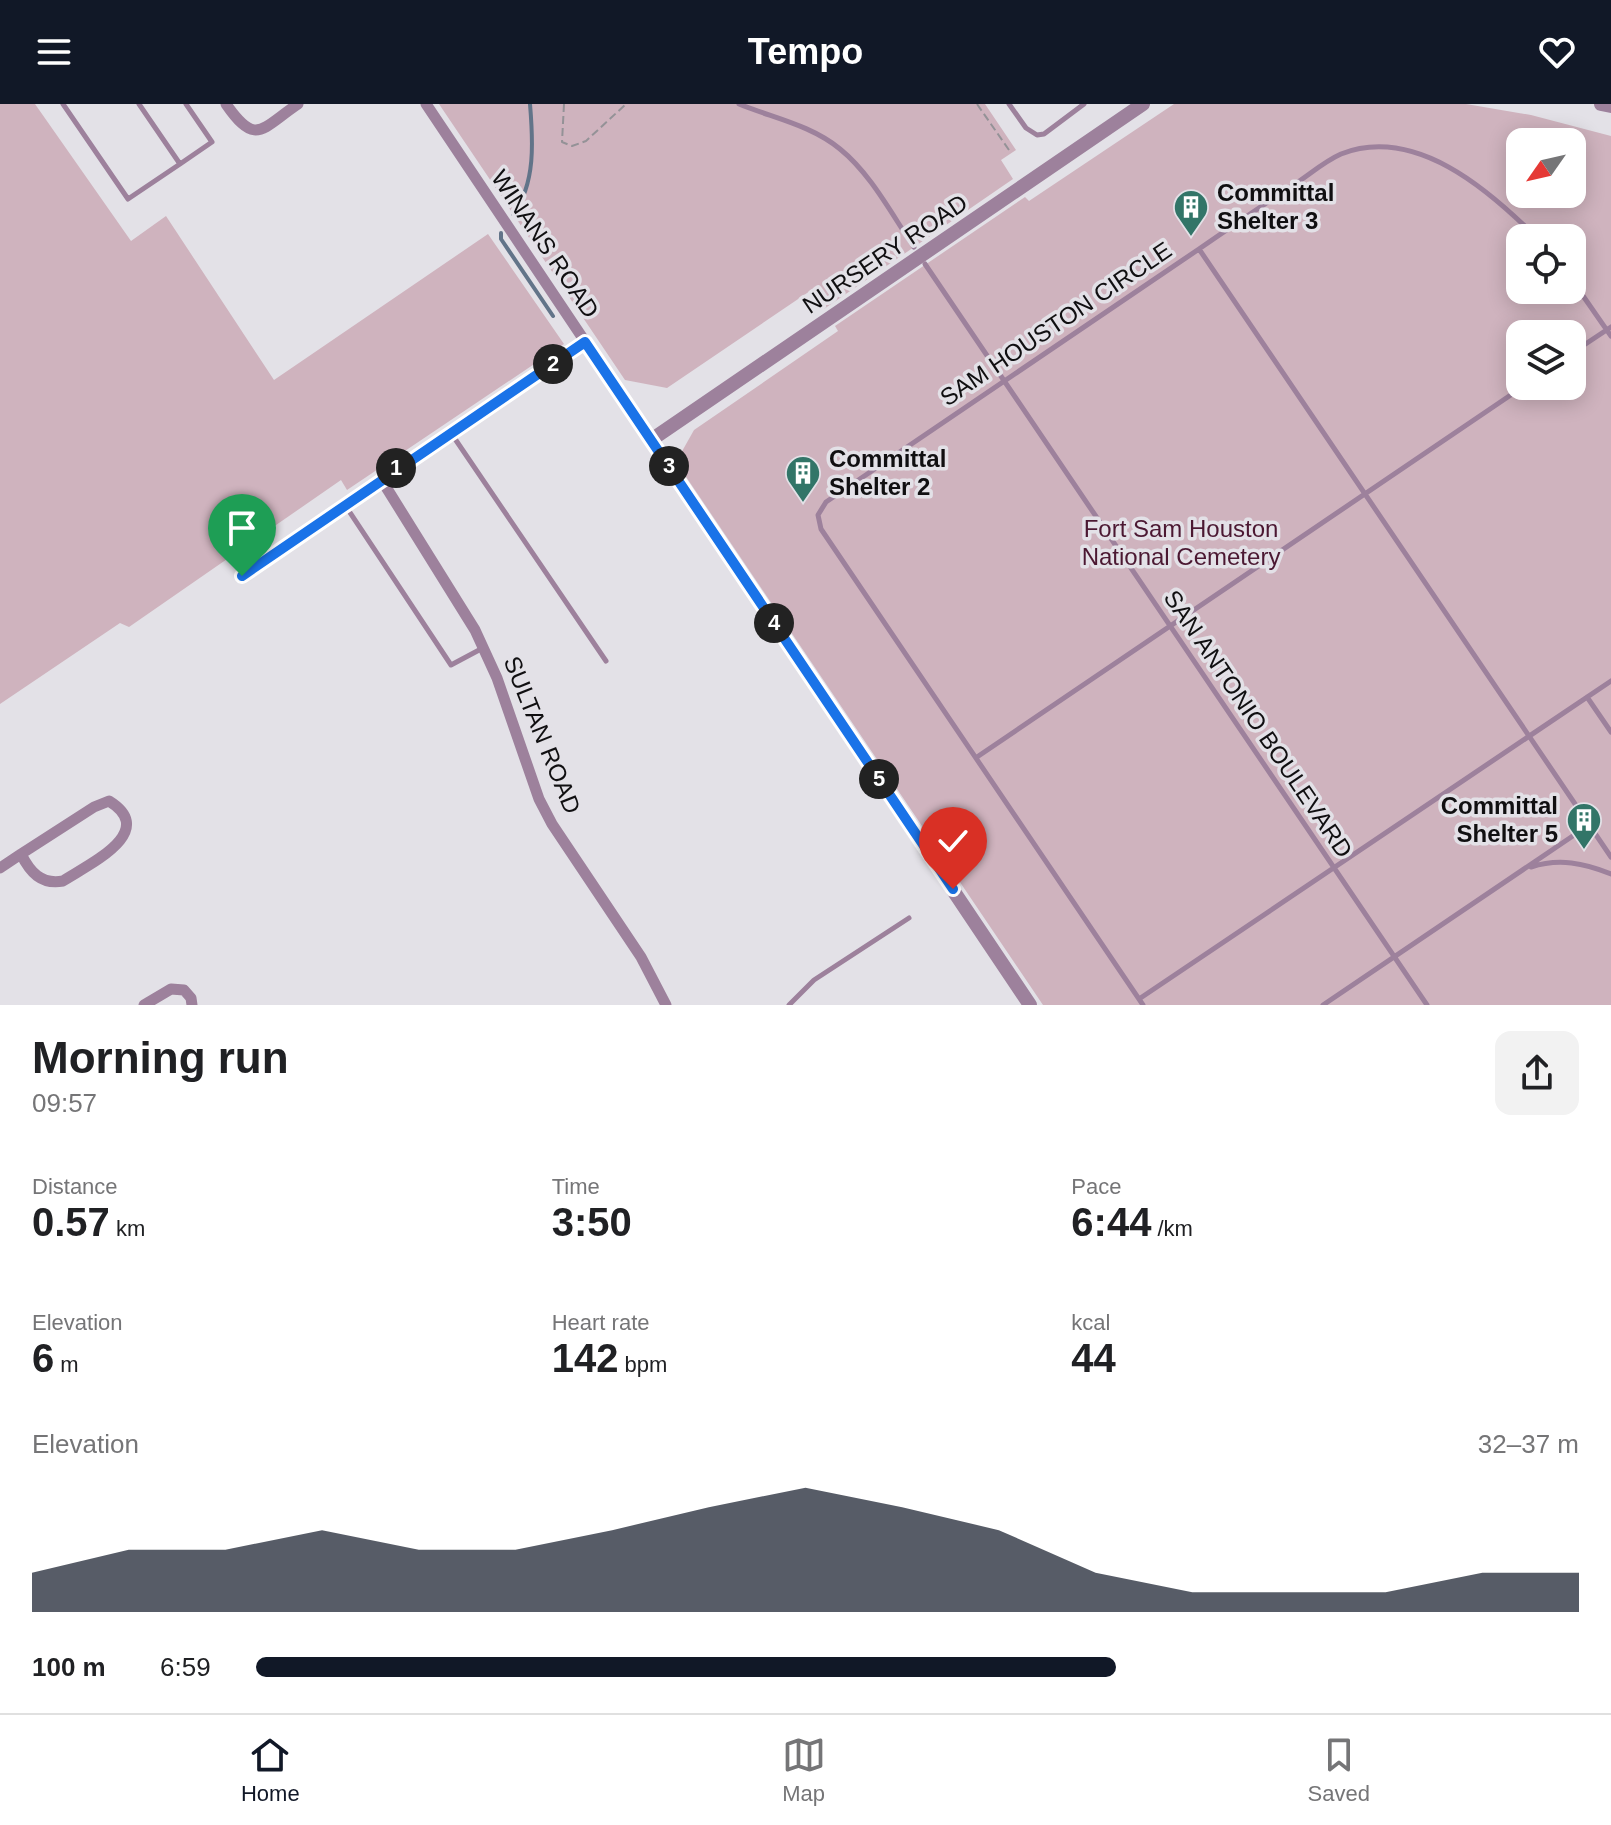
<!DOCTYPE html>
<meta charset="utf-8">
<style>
:root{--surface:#fff;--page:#f2f2f2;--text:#202124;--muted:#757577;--line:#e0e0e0;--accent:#111827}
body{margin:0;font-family:Helvetica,sans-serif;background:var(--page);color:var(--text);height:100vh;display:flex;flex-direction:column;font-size:30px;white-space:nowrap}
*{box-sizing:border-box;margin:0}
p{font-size:26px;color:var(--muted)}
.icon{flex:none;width:44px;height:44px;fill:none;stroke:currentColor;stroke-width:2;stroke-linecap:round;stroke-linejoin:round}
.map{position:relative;height:901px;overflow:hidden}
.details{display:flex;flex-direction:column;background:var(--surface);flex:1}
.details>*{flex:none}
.needle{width:52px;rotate:236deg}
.controls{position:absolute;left:1506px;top:24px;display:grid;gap:16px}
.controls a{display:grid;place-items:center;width:80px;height:80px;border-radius:16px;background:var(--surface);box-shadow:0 4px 20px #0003;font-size:40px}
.pin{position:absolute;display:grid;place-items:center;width:68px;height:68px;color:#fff;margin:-82px -34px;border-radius:50% 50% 50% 0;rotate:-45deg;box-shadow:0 0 8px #0007}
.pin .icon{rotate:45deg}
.km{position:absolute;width:40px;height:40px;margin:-20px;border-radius:50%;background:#222;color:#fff;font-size:22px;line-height:40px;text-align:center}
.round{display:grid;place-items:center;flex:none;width:84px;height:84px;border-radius:16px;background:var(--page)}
.overview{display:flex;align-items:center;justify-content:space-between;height:136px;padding:0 32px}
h1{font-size:44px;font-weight:800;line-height:60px}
.figures{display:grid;grid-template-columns:repeat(3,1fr);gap:12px;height:136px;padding:8px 32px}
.figures div{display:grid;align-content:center}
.figures b{font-size:40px;font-weight:800}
.figures small{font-size:22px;font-weight:400}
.figures p{font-size:22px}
.chart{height:224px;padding:16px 32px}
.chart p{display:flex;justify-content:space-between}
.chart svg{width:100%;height:144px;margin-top:8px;fill:var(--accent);opacity:.7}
ul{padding:0 32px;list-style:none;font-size:26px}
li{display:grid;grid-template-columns:128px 96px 1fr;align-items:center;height:60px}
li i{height:20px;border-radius:10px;background:var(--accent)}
header{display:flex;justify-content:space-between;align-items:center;height:104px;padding:0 32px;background:var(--accent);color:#fff;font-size:36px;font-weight:800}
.dock{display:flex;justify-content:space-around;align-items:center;height:112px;border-top:2px solid var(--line);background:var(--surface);font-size:22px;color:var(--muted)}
.dock a{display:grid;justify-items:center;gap:4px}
.dock .selected{color:var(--accent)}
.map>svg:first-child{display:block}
.green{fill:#cfb3be;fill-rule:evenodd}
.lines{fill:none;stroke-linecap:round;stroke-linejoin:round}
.stream{stroke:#627489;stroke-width:4}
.path{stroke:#949297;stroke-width:2;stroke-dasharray:8 4;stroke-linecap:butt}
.service{stroke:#9d819c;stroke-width:5}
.minor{stroke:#9d819c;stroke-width:11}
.tertiary{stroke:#9d819c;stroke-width:14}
.route-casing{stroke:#fff;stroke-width:16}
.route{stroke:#1a73e8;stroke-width:10}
.labels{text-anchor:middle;stroke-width:7;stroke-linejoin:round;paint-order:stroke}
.poi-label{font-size:24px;font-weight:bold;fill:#100f11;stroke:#e3e1e7;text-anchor:start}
.street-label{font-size:24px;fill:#100f11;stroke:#e3e1e7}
.park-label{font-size:24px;fill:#4b1832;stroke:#e3e1e7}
</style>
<header><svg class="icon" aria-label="menu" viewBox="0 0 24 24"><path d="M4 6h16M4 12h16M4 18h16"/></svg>Tempo<svg class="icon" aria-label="heart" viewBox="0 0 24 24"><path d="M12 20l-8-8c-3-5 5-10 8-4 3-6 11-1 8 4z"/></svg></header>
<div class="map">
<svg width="1611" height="901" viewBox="0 0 1611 901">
<rect width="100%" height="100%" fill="#e3e1e7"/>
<path class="green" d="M0,0H35L131,137L166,112L274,276L488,130L564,240L347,386L341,376L129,523L120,519L0,600Z
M439,0H985L1016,46L1001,56L1013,75L824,205L810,187L667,284L625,276Z
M1174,0H1466L1531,11L1611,32V901H1043L676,358L694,326L838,227L835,222L1025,93L1029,97ZM1520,38H1572V90H1520ZM1520,134H1572V186H1520ZM1520,230H1572V282H1520Z"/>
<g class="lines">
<path class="stream" d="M513,110C536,80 533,36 530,0
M501,129V135L553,212"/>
<path class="path" d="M564,0L562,38L572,42L586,37L626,0
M977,0L1009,46"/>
<path class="service" d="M63,0L128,95L180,60
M139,0L180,60L212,38L186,0
M739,0C773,14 811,21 840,45C871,70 892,111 914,143
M1009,0L1026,24L1037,31L1044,30L1084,0
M1199,145C1231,123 1263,101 1295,80C1310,70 1325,57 1341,50C1415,21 1489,86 1537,134
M925,160L1427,901
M1572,176L1611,232
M1572,249L1611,223
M451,329L606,557
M380,375L345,401L451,561L481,545
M242,472L345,401
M1587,593L1611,628
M977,653L1524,282
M1531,763C1559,754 1584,759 1611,770
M1139,895L1611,577
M789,901L814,876L909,814
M1143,901L821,425L818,411L826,398L1199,145L1611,753
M1323,901L1589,721"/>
<path class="minor" d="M226,0C256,43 261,25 298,0
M426,0L651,336
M585,238L381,375L475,526L497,574L539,695L552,720L641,853L666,901
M109,697C159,728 89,760 63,777C41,781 30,768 21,750L94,703Z
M0,764L21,750
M144,901L171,885L184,886L191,894L192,901"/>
<path class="tertiary" d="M1601,0L1611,2
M1030,901L651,336L1143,0"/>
</g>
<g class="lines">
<g class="route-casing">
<path id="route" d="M242,472L585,238L953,785"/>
</g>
<use href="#route" class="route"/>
</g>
<defs>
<g id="building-pin" transform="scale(1.8)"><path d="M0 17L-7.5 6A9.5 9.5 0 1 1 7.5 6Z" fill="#327568" stroke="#e3e1e7"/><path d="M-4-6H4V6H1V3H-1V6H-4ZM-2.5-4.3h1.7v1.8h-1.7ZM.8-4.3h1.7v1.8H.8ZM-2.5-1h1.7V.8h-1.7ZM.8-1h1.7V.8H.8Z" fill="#fff"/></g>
</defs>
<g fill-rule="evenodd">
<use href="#building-pin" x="1191" y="103"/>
<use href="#building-pin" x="803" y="369"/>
<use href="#building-pin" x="1584" y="716"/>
</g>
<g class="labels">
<g class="poi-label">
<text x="1217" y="97">Committal<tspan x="1217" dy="28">Shelter 3</tspan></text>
<text x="829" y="363">Committal<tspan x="829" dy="28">Shelter 2</tspan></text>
<text x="1558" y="710" text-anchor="end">Committal<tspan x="1558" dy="28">Shelter 5</tspan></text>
</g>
<g class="street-label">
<text transform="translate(545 140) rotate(56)" y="8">WINANS ROAD</text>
<text transform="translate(885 150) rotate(-34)" y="8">NURSERY ROAD</text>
<text transform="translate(1056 220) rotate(-34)" y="8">SAM HOUSTON CIRCLE</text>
<text transform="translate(1258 620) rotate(56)" y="8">SAN ANTONIO BOULEVARD</text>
<text transform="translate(542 631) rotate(68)" y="8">SULTAN ROAD</text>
</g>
<g class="park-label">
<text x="1181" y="433">Fort Sam Houston<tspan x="1181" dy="28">National Cemetery</tspan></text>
</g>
</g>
</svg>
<div class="controls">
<a><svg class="needle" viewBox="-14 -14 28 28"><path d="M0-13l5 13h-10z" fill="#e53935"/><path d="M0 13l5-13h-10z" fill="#757577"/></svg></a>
<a><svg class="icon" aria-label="locate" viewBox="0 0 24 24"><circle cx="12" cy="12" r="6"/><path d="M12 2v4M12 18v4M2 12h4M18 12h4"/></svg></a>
<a><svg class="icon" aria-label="layers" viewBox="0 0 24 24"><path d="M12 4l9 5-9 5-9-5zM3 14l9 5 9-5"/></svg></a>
</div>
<div class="pin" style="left:242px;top:472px;background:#1e9e55"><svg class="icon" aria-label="arrive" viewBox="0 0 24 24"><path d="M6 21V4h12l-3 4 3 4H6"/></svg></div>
<div class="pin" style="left:953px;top:785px;background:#d93025"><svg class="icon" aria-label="check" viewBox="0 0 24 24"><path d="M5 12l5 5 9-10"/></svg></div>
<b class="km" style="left:396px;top:364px">1</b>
<b class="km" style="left:553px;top:260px">2</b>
<b class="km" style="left:669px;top:362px">3</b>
<b class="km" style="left:774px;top:519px">4</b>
<b class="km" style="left:879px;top:675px">5</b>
</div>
<section class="details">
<div class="overview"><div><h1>Morning run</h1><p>09:57</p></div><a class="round"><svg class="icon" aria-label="share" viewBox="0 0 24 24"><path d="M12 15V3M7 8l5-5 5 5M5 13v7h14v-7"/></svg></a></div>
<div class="figures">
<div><p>Distance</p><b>0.57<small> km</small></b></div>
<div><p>Time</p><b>3:50</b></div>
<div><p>Pace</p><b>6:44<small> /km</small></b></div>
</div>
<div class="figures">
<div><p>Elevation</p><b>6<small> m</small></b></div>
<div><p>Heart rate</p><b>142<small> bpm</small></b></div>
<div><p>kcal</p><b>44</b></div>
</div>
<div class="chart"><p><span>Elevation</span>32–37 m</p>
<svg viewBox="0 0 160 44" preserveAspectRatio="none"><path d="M0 44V32L10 25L20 25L30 19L40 25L50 25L60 19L70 12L80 6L90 12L100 19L110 32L120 38L130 38L140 38L150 32L160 32V44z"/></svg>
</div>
<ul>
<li><b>100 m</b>6:59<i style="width:65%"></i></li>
</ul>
</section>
<nav class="dock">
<a class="selected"><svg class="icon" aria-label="home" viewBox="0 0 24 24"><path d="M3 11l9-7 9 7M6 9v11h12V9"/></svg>Home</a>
<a><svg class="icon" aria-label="map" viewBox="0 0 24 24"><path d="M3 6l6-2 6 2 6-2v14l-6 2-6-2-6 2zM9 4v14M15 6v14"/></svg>Map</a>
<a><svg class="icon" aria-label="saved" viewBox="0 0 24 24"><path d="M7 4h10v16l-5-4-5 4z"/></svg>Saved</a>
</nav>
